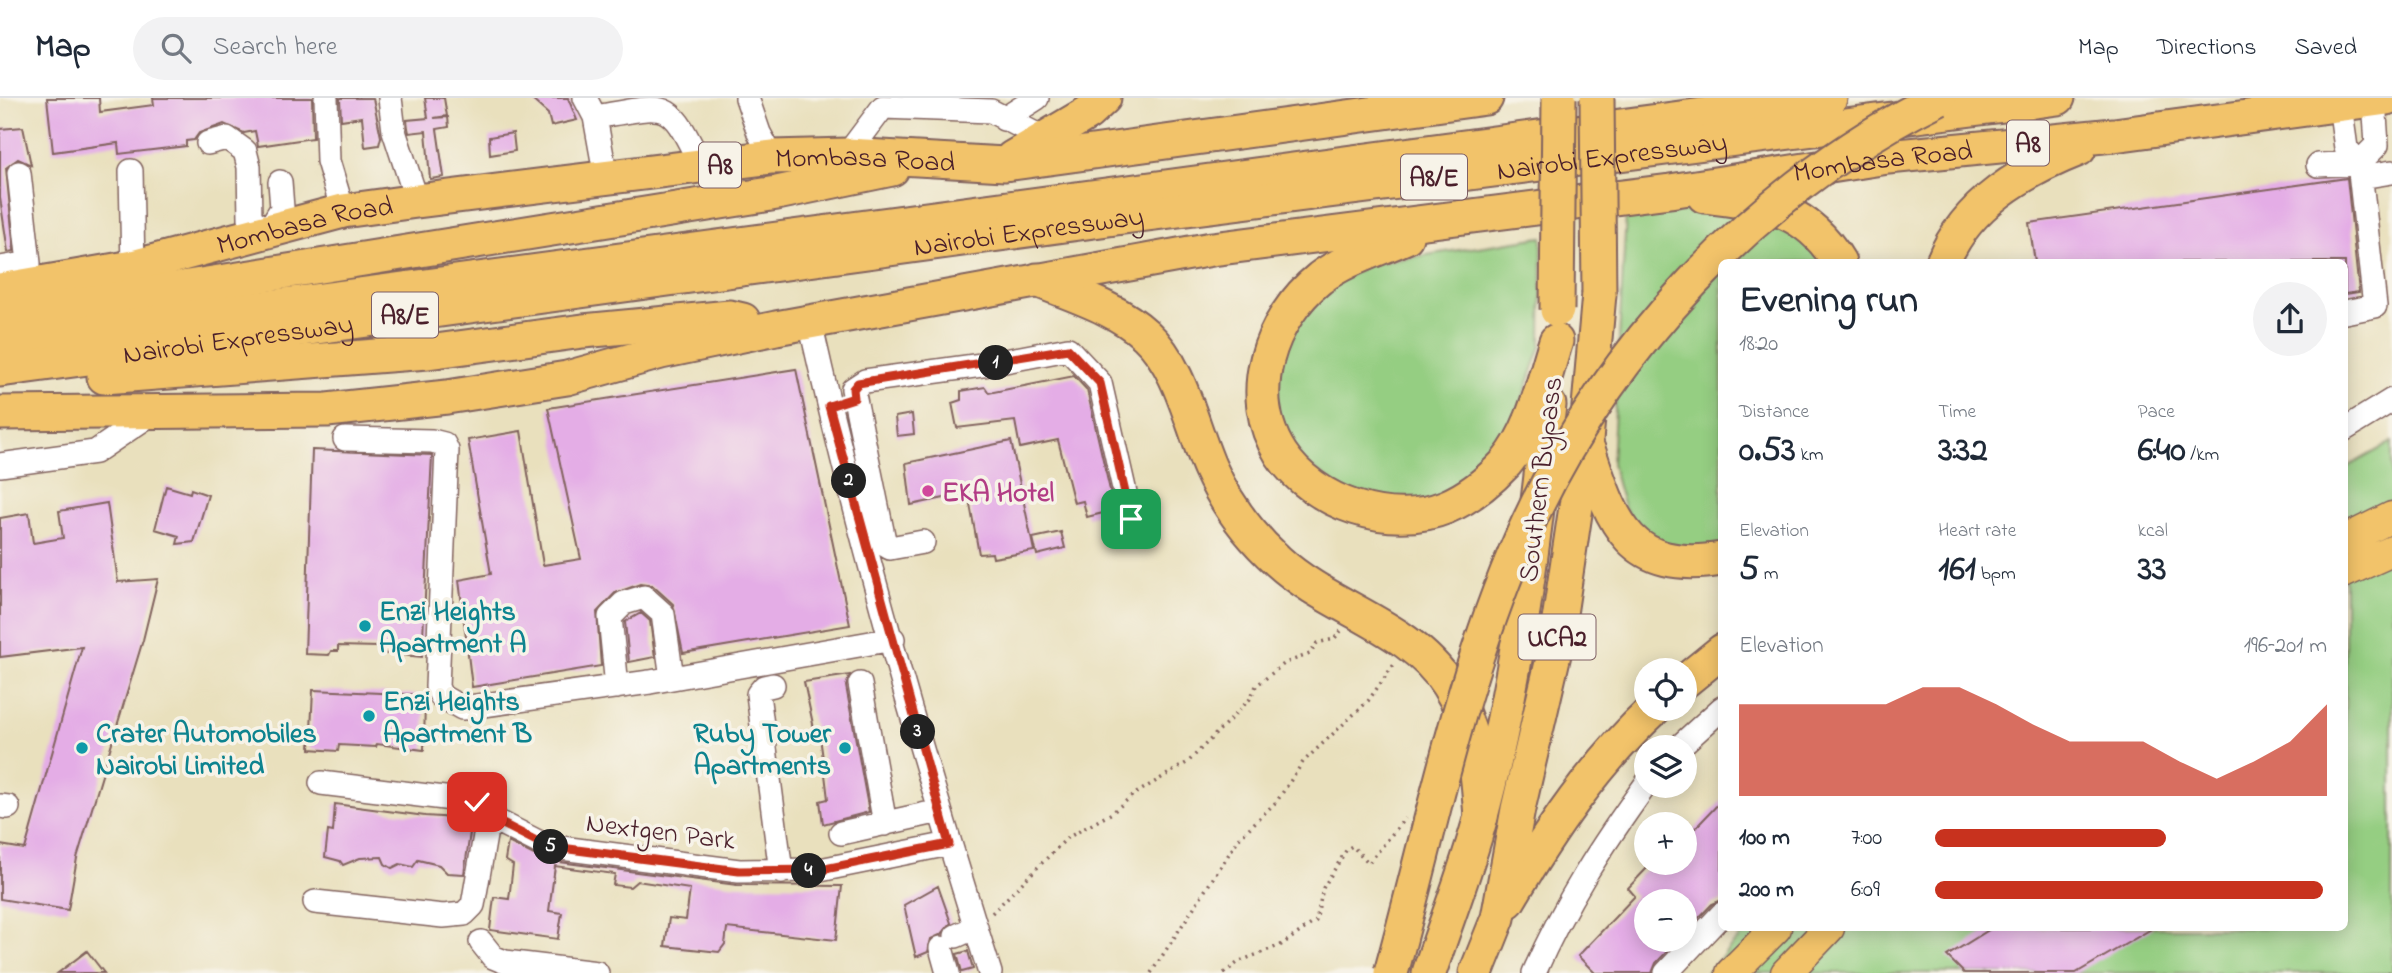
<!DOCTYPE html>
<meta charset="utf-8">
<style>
:root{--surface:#fff;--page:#f2f2f3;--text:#1f2937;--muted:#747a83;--line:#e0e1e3;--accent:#c8321e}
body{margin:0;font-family:"Indie Flower",sans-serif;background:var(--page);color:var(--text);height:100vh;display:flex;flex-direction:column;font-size:26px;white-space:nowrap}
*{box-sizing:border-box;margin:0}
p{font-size:23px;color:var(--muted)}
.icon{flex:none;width:38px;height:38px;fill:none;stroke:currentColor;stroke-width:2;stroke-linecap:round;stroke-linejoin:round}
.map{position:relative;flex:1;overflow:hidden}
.drawer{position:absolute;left:1718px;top:161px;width:630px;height:672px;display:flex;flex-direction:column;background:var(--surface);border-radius:10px;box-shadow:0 4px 18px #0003}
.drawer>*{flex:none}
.fabs{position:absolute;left:1634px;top:560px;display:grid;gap:14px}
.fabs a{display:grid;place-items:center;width:63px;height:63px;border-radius:50%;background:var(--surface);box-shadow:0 4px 18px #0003;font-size:35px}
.pin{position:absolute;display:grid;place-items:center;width:60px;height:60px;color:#fff;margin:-30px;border-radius:14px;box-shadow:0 4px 10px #0006}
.km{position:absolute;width:35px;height:35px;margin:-18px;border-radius:50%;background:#222;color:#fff;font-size:19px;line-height:35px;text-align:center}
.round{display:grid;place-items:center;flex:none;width:74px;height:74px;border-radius:37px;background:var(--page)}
.headline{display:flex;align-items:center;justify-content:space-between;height:119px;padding:0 21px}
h1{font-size:38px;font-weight:800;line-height:52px}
.figures{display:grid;grid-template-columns:repeat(3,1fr);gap:10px;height:119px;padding:7px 21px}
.figures div{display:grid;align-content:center}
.figures b{font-size:35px;font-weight:800}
.figures small{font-size:19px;font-weight:400}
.figures p{font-size:19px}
.chart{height:196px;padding:14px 21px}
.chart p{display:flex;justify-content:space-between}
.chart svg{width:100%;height:126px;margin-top:7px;fill:var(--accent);opacity:.7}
ul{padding:0 21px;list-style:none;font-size:23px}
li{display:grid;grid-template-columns:112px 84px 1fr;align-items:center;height:52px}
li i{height:18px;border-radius:9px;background:var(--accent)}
header{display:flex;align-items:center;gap:42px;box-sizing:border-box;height:98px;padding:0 35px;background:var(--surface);border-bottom:2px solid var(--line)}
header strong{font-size:33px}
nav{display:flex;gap:38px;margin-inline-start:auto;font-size:24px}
.search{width:490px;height:63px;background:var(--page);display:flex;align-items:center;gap:18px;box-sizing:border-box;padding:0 24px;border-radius:38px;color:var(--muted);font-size:26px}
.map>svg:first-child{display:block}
.green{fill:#95ce82;stroke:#707656;stroke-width:2}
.building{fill:#e4ade6}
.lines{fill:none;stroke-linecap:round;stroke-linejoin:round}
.minor-casing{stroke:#82635e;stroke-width:26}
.major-casing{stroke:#82635e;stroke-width:33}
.highway-casing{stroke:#82635e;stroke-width:37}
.path{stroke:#82635e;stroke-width:3.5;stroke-dasharray:2 5;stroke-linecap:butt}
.minor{stroke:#fff;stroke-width:23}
.major{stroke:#f2c36a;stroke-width:30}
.highway{stroke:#f2c36a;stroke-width:33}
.highway-bridge-casing{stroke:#82635e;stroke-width:37;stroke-linecap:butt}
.highway-bridge{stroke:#f2c36a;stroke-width:33}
.route-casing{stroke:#fff;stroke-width:14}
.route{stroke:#c8321e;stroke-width:9}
.hotel-dot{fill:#d1479c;stroke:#f7f3e8;stroke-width:2.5}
.culture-dot{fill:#0f9aa8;stroke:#f7f3e8;stroke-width:2.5}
.labels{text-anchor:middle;stroke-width:7;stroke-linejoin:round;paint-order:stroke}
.shield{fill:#f7f3e8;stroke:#7e5f64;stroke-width:2}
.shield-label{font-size:26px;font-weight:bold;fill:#4a1f2b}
.street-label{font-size:28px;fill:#4a1f2b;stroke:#f7f3e8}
.hotel-label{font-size:28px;font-weight:bold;fill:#b23c85;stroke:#f7f3e8;text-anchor:start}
.culture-label{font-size:28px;font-weight:bold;fill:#0d838f;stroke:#f7f3e8;text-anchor:start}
</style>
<header>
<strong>Map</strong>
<div class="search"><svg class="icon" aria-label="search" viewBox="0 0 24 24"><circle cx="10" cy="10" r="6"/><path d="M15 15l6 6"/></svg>Search here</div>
<nav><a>Map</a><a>Directions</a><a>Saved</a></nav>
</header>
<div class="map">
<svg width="2392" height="875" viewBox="0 0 2392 875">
<rect width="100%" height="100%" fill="#f7f3e8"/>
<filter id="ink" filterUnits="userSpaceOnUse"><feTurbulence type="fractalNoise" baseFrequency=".0143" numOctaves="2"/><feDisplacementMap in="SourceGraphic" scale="14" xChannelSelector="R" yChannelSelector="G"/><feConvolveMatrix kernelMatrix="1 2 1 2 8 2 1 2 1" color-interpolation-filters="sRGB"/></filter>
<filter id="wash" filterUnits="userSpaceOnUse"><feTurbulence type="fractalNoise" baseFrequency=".00686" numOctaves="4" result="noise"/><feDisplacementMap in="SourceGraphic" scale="28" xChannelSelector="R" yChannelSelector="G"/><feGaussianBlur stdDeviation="1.57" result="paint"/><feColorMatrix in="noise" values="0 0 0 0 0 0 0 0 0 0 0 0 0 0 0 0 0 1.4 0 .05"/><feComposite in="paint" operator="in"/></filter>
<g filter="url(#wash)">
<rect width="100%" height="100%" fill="#e9e0bd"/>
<path class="green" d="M1698,112L1788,126L1827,164H1722V453C1702,450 1674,452 1656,445C1626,433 1619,393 1612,365L1626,118Z
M1542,139L1541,248L1502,359L1433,405L1356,400L1298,360L1278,319L1276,281L1299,216L1332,188L1369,166Z
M2392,344V875H1707L1748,830H2345V370Z"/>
<g id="blocks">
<path class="building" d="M47,0H99L100,14L154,7L153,0H312L313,40L258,48L255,33L244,35L224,26L199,35L194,42L186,43V48L119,56L118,45L53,54Z
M340,0H373L381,39L379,47L365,49L362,19L341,22Z
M425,0H444L447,18L434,20L448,19L449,29L437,31L444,79L430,81L426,33L409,35L408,30L407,22L428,20Z
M530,0H568L577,22L551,28L548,16Z
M23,29L31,67L18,61L6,70L14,153L8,154L0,100V31Z
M513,35L515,53L490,57L489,39Z
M2347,80L2359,194L2345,196V164H2035L2029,125Z
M796,271L850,527L683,555L673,506L653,488L640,486L615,495L597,514L601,568L472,589L459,482L491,476L468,342L521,333L543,467L581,461L548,310Z
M1074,278L1087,292L1112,401L1104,403L1107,414L1087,419L1083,403L1074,405L1058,342L1020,350L1015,323L957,330L952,305L961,302V293L985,289L989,295Z
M912,316L914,336L897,338L895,319Z
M1011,343L1034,453L993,460L992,455L979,456L968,395L911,407L906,365Z
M312,352L432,357L422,559L379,555V549L338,548V553H331L329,557L305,556Z
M166,388L190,395L191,391L208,397L194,444L177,446L179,438L155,431Z
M107,405L118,484L158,481L143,542L77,760L68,812L0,801V747L25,751L82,549L0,559V420L29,415L33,445L63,440L59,413Z
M1061,434L1065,450L1037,457L1033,440Z
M641,515L650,523L655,559L629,564L625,524Z
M850,577L846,588L869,714L823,726L820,703L828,701L824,668L820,639L816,640L804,584Z
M313,592L425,597L424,652L377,646L376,649L339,647L338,653L310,651Z
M1722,702V802L1712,806L1685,834V803H1647V842H1678L1656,865L1652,875H1595L1578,858L1635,798L1628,790L1649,768L1654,773L1662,765H1685V741Z
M335,706L425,718L472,721L464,776L447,775L439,767L418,762L413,769L400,766L392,770L385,766L382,759L360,760L343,767L340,763L325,759L328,733L333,734Z
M508,744L544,762L737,787L842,788L836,842L727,830L725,846L719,854L665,848L669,820L686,822L690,791L637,783L630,789L613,787L615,776L555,768L549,813L562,815L558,841L490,832L494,799L509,801L513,767L505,762Z
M938,788L951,825L942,836L931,841L928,854L916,859L904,807Z
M1992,830H2153L2076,875H1964L1947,858Z
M87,853L104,875H58Z
M968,853L973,871L962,874L957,856Z"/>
</g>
</g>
<g filter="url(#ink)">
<use href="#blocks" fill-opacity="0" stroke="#82635e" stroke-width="2"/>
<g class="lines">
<g class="minor-casing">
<path id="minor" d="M326,0L328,63L343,113
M390,0L394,33L417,103
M585,0L595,19L606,80
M747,0L759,35L772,59
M2340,7L2346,50L2359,65L2377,47L2374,2
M595,19C671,6 668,0 702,69
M1004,21L1037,0
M208,45L227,40L245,53L249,69L250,120L268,133L282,110L280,84
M847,57L883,9L991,13L1043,40
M2318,67L2359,65L2375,208L2345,214
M131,73L133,169
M19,75L29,165L28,187
M2361,79L2392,74
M0,170L29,165
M810,224C859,443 923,661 990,875
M2345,331L2392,302
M345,341L432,343L444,346L447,352L437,589L441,598L462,610L650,584L893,541
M0,367L95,354L154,314
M923,444L890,450L885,447L853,291L865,283L989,266L1068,251L1100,285L1131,421
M860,586L885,726
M773,587L764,589L758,596L781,774
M617,589L610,519L624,505L644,499L663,516L672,580
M1679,649L1722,610
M321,685L477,704L490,712L497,723
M0,708L8,709
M841,735L940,713
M315,804L443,818L464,816L473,807L486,732L497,723L546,748L739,773L820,772L949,746
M956,838L976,829
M481,844L493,859L505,864L597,875
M941,850L948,875
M1534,875C1565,804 1602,747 1647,685
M1666,875L1722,816"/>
</g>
<g class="major-casing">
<path id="major" d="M2345,442L2392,419
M2345,474L2392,453
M1731,875L1776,830
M1786,875L1829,830"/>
</g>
<g class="highway-casing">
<g id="highway">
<path d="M1012,60L1088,15L1104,0"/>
<path d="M1704,98C1764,106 1805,108 1839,164"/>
<path d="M1406,139C1377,152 1345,161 1320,180C1269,221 1243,297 1281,356C1313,405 1391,432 1446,409C1468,400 1490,382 1506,365C1534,332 1543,283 1556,243"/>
<path d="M1943,164C1966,106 2023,73 2079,51"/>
<path d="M1037,182C1073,197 1117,210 1146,237C1181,269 1191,327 1210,370C1226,406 1249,437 1278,463C1329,510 1411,528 1448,587C1476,631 1477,669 1481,719"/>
<path id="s1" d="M0,192L133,169L343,113L417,103L772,59L847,57L1005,66L1486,0"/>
<path d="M0,219L777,95L892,71"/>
<path d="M0,245L1830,0"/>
<path id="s2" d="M0,272L1116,120L2058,0"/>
<path d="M104,279L428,254L583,233L730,219L743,222"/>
<path id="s3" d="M0,315L327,312L447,299L567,280L661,254L776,230L1212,151L1670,93L1888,59L2114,37L2387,0"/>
<path d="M1588,351C1613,427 1630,476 1722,461"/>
<path d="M1685,583L1722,553"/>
<path d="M1508,803C1549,734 1595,666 1654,611"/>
<path d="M1429,875C1446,823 1467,771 1481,718C1517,584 1534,445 1549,307"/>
<path d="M1476,875L1498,820L1518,711L1554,556L1586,342L1599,196"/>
</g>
</g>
<path class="path" d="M992,815L1067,740L1112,715L1133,697L1188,664L1250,601L1256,588L1285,565L1310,556L1317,545L1334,541L1341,533
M1151,875L1240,739L1277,703L1303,664L1368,603L1395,565
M1224,875L1240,863L1281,847L1316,823L1323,790L1347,751L1352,748L1369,765L1405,720
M2388,875L2392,873"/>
<use href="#minor" class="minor"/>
<use href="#major" class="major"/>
<use href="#highway" class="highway"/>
<g class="highway-bridge-casing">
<path id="highway-bridge" d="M1597,0L1599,196
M1557,212L1559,0
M1391,875C1431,731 1460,579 1521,441C1603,255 1756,90 1939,0"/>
</g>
<use href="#highway-bridge" class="highway-bridge"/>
</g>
</g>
<g class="lines" filter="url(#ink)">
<g class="route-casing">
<path id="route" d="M477,704L490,712L497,723L546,748L739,773L820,772L949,746L829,308L854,300L853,291L858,285L1068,251L1100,285L1131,421"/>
</g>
<use href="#route" class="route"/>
</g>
<circle class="hotel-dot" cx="928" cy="393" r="7"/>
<g class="culture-dot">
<circle cx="365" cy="528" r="7"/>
<circle cx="369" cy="618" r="7"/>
<circle cx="82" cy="650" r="7"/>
<circle cx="845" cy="650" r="7"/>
</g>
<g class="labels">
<g class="shield">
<rect x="2007" y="22.5" width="42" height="45" rx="5"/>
<rect x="699" y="44.5" width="42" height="45" rx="5"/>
<rect x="1401" y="56.5" width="66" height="45" rx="5"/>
<rect x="372" y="194.5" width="66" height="45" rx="5"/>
<rect x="1518.5" y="516.5" width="77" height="45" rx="5"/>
</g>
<g class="shield-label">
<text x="2028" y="54">A8</text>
<text x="720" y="76">A8</text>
<text x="1434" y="88">A8/E</text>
<text x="405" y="226">A8/E</text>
<text x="1557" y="548">UCA2</text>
</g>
<g class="street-label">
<text dy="10" stroke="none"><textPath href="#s2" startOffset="1626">Nairobi Expressway</textPath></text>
<text dy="10" stroke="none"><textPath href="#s1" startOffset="878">Mombasa Road</textPath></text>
<text dy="10" stroke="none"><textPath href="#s3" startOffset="1904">Mombasa Road</textPath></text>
<text dy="10" stroke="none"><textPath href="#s1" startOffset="312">Mombasa Road</textPath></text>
<text dy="10" stroke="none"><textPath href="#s2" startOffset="1038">Nairobi Expressway</textPath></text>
<text dy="10" stroke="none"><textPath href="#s2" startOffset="240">Nairobi Expressway</textPath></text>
<text transform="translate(1539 381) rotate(-83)" y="10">Southern Bypass</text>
<text transform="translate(661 732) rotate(7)" y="10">Nextgen Park</text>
</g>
<g class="hotel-label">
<text x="942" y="403">EKA Hotel</text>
</g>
<g class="culture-label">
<text x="379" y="522">Enzi Heights<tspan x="379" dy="32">Apartment A</tspan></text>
<text x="383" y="612">Enzi Heights<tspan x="383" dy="32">Apartment B</tspan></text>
<text x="96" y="644">Crater Automobiles<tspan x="96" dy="32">Nairobi Limited</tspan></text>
<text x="831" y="644" text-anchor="end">Ruby Tower<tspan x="831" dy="32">Apartments</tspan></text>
</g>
</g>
</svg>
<div class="fabs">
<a><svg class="icon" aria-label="locate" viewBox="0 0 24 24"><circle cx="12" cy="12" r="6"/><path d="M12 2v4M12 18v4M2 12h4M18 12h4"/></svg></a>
<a><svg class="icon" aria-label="layers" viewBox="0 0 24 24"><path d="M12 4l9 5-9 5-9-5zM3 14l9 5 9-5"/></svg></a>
<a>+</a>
<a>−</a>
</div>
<div class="pin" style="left:1131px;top:421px;background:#1e9e55"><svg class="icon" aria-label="arrive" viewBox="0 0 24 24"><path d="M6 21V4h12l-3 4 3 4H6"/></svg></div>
<div class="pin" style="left:477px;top:704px;background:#d93025"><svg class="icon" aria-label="check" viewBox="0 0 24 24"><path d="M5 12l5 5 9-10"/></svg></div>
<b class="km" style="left:996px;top:265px">1</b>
<b class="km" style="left:849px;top:383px">2</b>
<b class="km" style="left:918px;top:634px">3</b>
<b class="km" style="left:809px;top:773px">4</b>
<b class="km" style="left:551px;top:749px">5</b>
<section class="drawer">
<div class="headline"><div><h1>Evening run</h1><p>18:20</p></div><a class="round"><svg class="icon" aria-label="share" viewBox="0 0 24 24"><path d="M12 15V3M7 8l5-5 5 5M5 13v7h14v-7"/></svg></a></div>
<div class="figures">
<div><p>Distance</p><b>0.53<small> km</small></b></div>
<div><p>Time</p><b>3:32</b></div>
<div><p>Pace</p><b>6:40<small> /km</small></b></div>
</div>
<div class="figures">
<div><p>Elevation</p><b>5<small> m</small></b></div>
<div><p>Heart rate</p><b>161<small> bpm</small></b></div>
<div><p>kcal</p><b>33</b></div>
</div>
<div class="chart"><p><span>Elevation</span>196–201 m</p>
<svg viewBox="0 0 160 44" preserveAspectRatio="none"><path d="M0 44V12L10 12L20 12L30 12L40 12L50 6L60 6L70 12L80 19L90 25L100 25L110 25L120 32L130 38L140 32L150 25L160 12V44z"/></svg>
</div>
<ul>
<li><b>100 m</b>7:00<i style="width:59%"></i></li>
<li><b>200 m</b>6:09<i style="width:99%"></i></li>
</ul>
</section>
</div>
